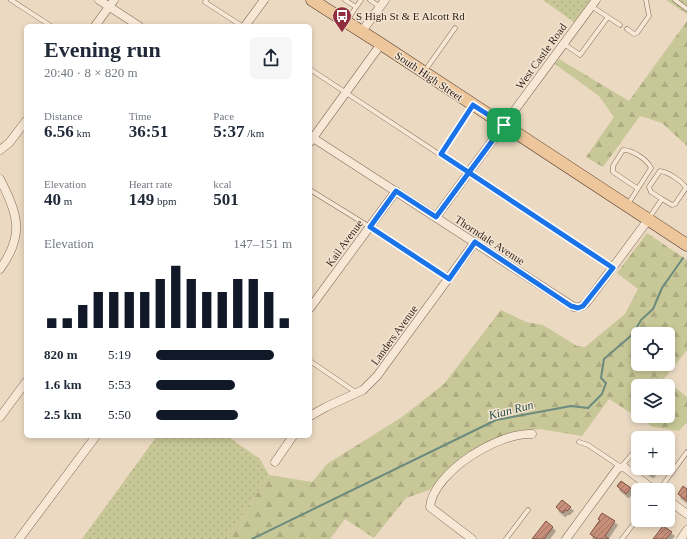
<!DOCTYPE html>
<meta charset="utf-8">
<style>
:root{--surface:#fff;--page:#f6f6f7;--text:#1f2937;--muted:#747a83;--accent:#111827}
body{margin:0;font-family:Georgia,serif;background:var(--page);color:var(--text);height:100vh;display:flex;flex-direction:column;font-size:15px;white-space:nowrap}
*{box-sizing:border-box;margin:0}
p{font-size:13px;color:var(--muted)}
.icon{flex:none;width:22px;height:22px;fill:none;stroke:currentColor;stroke-width:2;stroke-linecap:round;stroke-linejoin:round}
.map{position:relative;flex:1;overflow:hidden}
.side{position:absolute;left:24px;top:24px;width:288px;height:414px;display:flex;flex-direction:column;background:var(--surface);border-radius:6px;box-shadow:0 2px 6px #0003}
.side>*{flex:none}
.buttons{position:absolute;left:631px;top:327px;display:grid;gap:8px}
.buttons a{display:grid;place-items:center;width:44px;height:44px;border-radius:6px;background:var(--surface);box-shadow:0 2px 6px #0003;font-size:20px}
.pin{position:absolute;display:grid;place-items:center;width:34px;height:34px;color:#fff;margin:-17px;border-radius:8px;box-shadow:0 2px 6px #0006}
.round{display:grid;place-items:center;flex:none;width:42px;height:42px;border-radius:6px;background:var(--page)}
.head{display:flex;align-items:center;justify-content:space-between;height:68px;padding:0 20px}
h1{font-size:22px;font-weight:700;line-height:30px}
.figures{display:grid;grid-template-columns:repeat(3,1fr);gap:6px;height:68px;padding:4px 20px}
.figures div{display:grid;align-content:center}
.figures b{font-size:17px;font-weight:700}
.figures small{font-size:11px;font-weight:400}
.figures p{font-size:11px}
.chart{height:112px;padding:8px 20px}
.chart p{display:flex;justify-content:space-between}
.chart svg{width:100%;height:72px;margin-top:4px;stroke:var(--accent);stroke-width:6}
ul{padding:0 20px;list-style:none;font-size:13px}
li{display:grid;grid-template-columns:64px 48px 1fr;align-items:center;height:30px}
li i{height:10px;border-radius:5px;background:var(--accent)}
.map>svg:first-child{display:block}
.grass{fill:url(#grass-dots)}
.forest{fill:url(#forest-firs);fill-rule:evenodd}
.lines{fill:none;stroke-linecap:round;stroke-linejoin:round}
.stream{stroke:#6c8b7f;stroke-width:2}
.building{fill:url(#building-hatch);stroke:#825141;filter:url(#shadow)}
.lane-casing{stroke:#846a5a;stroke-width:5}
.street-casing{stroke:#846a5a;stroke-width:9}
.primary-casing{stroke:#523a2e;stroke-width:13}
.lane{stroke:#f7e7d5;stroke-width:4}
.street{stroke:#f7e7d5;stroke-width:8}
.primary{stroke:#edc79b;stroke-width:12}
.route-casing{stroke:#fff;stroke-width:8}
.route{stroke:#1a73e8;stroke-width:5}
.labels{text-anchor:middle;stroke-width:3;stroke-linejoin:round;paint-order:stroke}
.poi-label{font-size:11px;fill:#34251e;stroke:#f3e4d1;text-anchor:start}
.street-label{font-size:11px;fill:#34251e;stroke:#f3e4d1}
.water-label{font-size:12px;font-style:italic;fill:#2e534b;stroke:#f3e4d1}
</style>
<div class="map">
<svg width="687" height="539" viewBox="0 0 687 539">
<defs>
<pattern id="grass-dots" width="8" height="8" patternUnits="userSpaceOnUse"><rect width="8" height="8" fill="#c8c797"/><path d="M2 2h.1M6 6h.1" fill="none" stroke="#acab82" stroke-width="1.8" stroke-linecap="round"/></pattern>
<pattern id="forest-firs" width="22" height="20" patternUnits="userSpaceOnUse"><rect width="22" height="20" fill="#c8c797"/><path d="M5 1l3.5 6h-7zM16 11l3.5 6h-7z" fill="#acab82"/></pattern>
<pattern id="building-hatch" width="6" height="6" patternUnits="userSpaceOnUse"><rect width="6" height="6" fill="#c78e7a"/><path d="M-1 1l2-2M0 6l6-6M5 7l2-2" fill="none" stroke="#a27463"/></pattern>
<filter id="shadow"><feDropShadow dx="2.5" dy="4" stdDeviation="0" flood-color="#0004"/></filter>
</defs>
<rect width="100%" height="100%" fill="#ebd9c2"/>
<path class="grass" d="M543,0H592L575,23Z
M666,0H687V14Z
M157,436H227L260,459L269,475L229,535L227,539H82Z"/>
<path class="forest" d="M687,21V146L662,123L640,116L603,167L586,157L614,117L599,96L555,64L559,59L629,101Z
M647,233L687,260V350L664,379L687,397V422L679,431L653,427L609,399L582,436L540,429L517,431L456,464L429,490L406,498L374,538L345,519L330,539H227L229,535L269,475L312,482L327,464L402,417L444,384L501,310L526,322L543,325L577,346L585,347L625,314L638,289L617,273ZM638,334H668V364H638ZM638,386H668V416H638Z"/>
<g class="lines">
<path class="stream" d="M252,539L496,420L571,406L588,408L602,394L606,383L601,378L604,359L633,334L641,320L653,309L662,288L683,258"/>
</g>
<path class="building" d="M642,468H655L651,474Z
M621,481L631,488L626,494L617,486Z
M683,486L687,489V501L678,494Z
M562,500L571,507L567,511L565,510L563,513L556,507Z
M602,513L615,521L605,536L609,539H597L590,534L600,520L598,519Z
M546,521L553,527L544,539H532Z
M663,526L672,532L666,539H653Z"/>
<g class="lines">
<g class="lane-casing">
<path id="lane" d="M11,0L51,26
M206,0L205,2L242,26
M345,0L356,7L347,21
M370,0L380,7
M675,0L687,9
M356,7L361,0
M608,17L620,25
M627,29L634,34L637,33L649,16L646,0
M564,44L580,55L608,17L591,6
M310,69L612,268
M424,72L455,28
M441,155L473,105
M310,190L370,227L449,279
M628,204L651,168C647,159 632,150 623,150L613,166V172L637,188
M649,218L662,199L672,205L675,204L686,188C682,181 668,172 660,171L649,187L651,192L662,199
M310,361L357,393
M579,442L588,445L621,467L638,447
M659,490L687,452
M506,539L528,510
M622,539L638,518"/>
</g>
<g class="street-casing">
<path id="street" d="M99,0L139,26
M95,26L114,0
M245,26L264,0
M362,31L385,0
M310,136L574,307C580,308 583,306 587,302L648,220
M310,142L381,44
M0,150L9,143L26,121
M0,179C18,214 25,235 0,269
M436,217L596,0
M310,308L396,191
M310,416L326,407L363,390L377,376L475,242
M0,417L26,382
M275,462L293,436
M668,500L687,514
M19,539L96,436
M472,539L430,507C433,472 499,432 532,434
M566,539L618,468L624,467L654,490
M681,539L687,530"/>
</g>
<g class="primary-casing">
<path id="primary" d="M312,0L381,44L687,245"/>
</g>
<use href="#lane" class="lane"/>
<use href="#street" class="street"/>
<use href="#primary" class="primary"/>
</g>
<g class="lines">
<g class="route-casing">
<path id="route" d="M504,125L436,217L396,191L370,227L449,279L475,242L571,306L578,308L583,306L613,268L441,154L473,105L504,125"/>
</g>
<use href="#route" class="route"/>
</g>
<defs>
<g id="bus-pin" transform="scale(1)"><path d="M0 17L-7.5 6A9.5 9.5 0 1 1 7.5 6Z" fill="#902e3d" stroke="#f3e4d1"/><path d="M-5-6H5V4H4V6H2V4H-2V6H-4V4H-5ZM-3.5-4V0h7V-4ZM-3.5 1.2v1.5H-2V1.2ZM2 1.2v1.5H3.5V1.2Z" fill="#fff"/></g>
</defs>
<g fill-rule="evenodd">
<use href="#bus-pin" x="342" y="16"/>
</g>
<g class="labels">
<g class="poi-label">
<text x="356" y="20">S High St &amp; E Alcott Rd</text>
</g>
<g class="street-label">
<text transform="translate(541 56) rotate(-54)" y="4">West Castle Road</text>
<text transform="translate(429 76) rotate(34)" y="4">South High Street</text>
<text transform="translate(490 240) rotate(33)" y="4">Thorndale Avenue</text>
<text transform="translate(344 243) rotate(-54)" y="4">Kail Avenue</text>
<text transform="translate(394 335) rotate(-54)" y="4">Landers Avenue</text>
</g>
<g class="water-label">
<text transform="translate(511 410) rotate(-14)" y="4">Kian Run</text>
</g>
</g>
</svg>
<div class="buttons">
<a><svg class="icon" aria-label="locate" viewBox="0 0 24 24"><circle cx="12" cy="12" r="6"/><path d="M12 2v4M12 18v4M2 12h4M18 12h4"/></svg></a>
<a><svg class="icon" aria-label="layers" viewBox="0 0 24 24"><path d="M12 4l9 5-9 5-9-5zM3 14l9 5 9-5"/></svg></a>
<a>+</a>
<a>−</a>
</div>
<div class="pin" style="left:504px;top:125px;background:#1e9e55"><svg class="icon" aria-label="arrive" viewBox="0 0 24 24"><path d="M6 21V4h12l-3 4 3 4H6"/></svg></div>
<section class="side">
<div class="head"><div><h1>Evening run</h1><p>20:40 · 8 × 820 m</p></div><a class="round"><svg class="icon" aria-label="share" viewBox="0 0 24 24"><path d="M12 15V3M7 8l5-5 5 5M5 13v7h14v-7"/></svg></a></div>
<div class="figures">
<div><p>Distance</p><b>6.56<small> km</small></b></div>
<div><p>Time</p><b>36:51</b></div>
<div><p>Pace</p><b>5:37<small> /km</small></b></div>
</div>
<div class="figures">
<div><p>Elevation</p><b>40<small> m</small></b></div>
<div><p>Heart rate</p><b>149<small> bpm</small></b></div>
<div><p>kcal</p><b>501</b></div>
</div>
<div class="chart"><p><span>Elevation</span>147–151 m</p>
<svg viewBox="0 0 160 44" preserveAspectRatio="none"><path d="M5 44V38M15 44V38M25 44V30M35 44V22M45 44V22M55 44V22M65 44V22M75 44V14M85 44V6M95 44V14M105 44V22M115 44V22M125 44V14M135 44V14M145 44V22M155 44V38"/></svg>
</div>
<ul>
<li><b>820 m</b>5:19<i style="width:87%"></i></li>
<li><b>1.6 km</b>5:53<i style="width:58%"></i></li>
<li><b>2.5 km</b>5:50<i style="width:60%"></i></li>
</ul>
</section>
</div>
